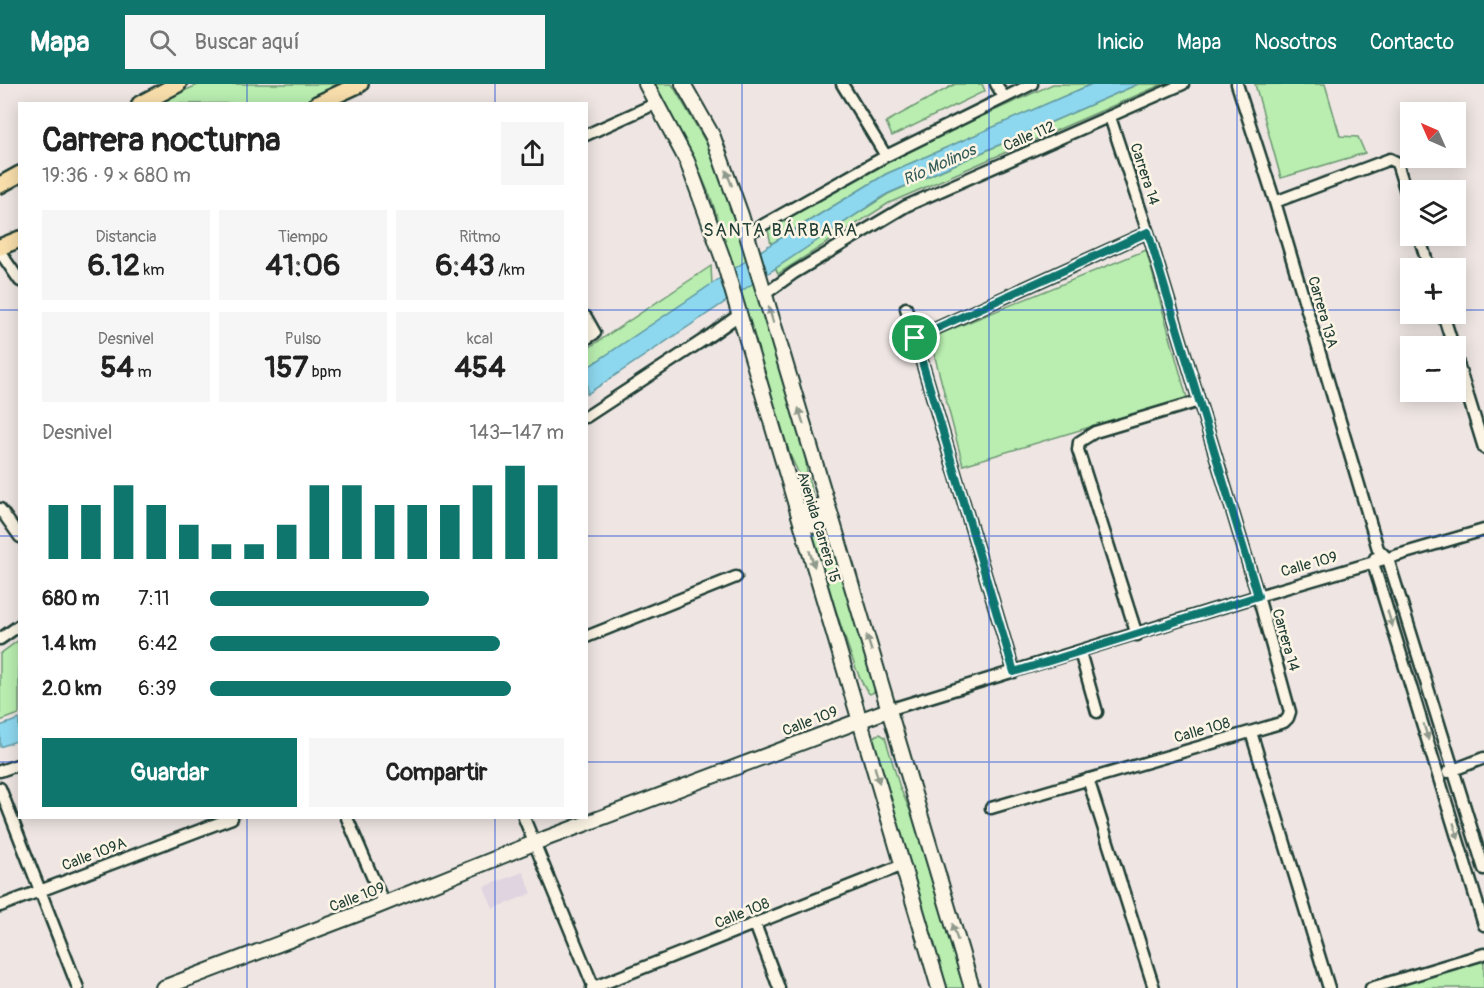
<!DOCTYPE html>
<html lang="es">
<meta charset="utf-8">
<style>
:root{--surface:#fff;--page:#f6f6f6;--text:#222;--muted:#767676;--accent:#0f766e}
body{margin:0;font-family:Pangolin,sans-serif;background:var(--page);color:var(--text);height:100vh;display:flex;flex-direction:column;font-size:22px;white-space:nowrap}
*{box-sizing:border-box;margin:0}
p{font-size:20px;color:var(--muted)}
.icon{flex:none;width:33px;height:33px;fill:none;stroke:currentColor;stroke-width:2;stroke-linecap:round;stroke-linejoin:round}
.map{position:relative;flex:1;overflow:hidden}
.sheet{position:absolute;left:18px;top:18px;width:570px;height:717px;display:flex;flex-direction:column;background:var(--surface);border-radius:0px;box-shadow:0 3px 15px #0003}
.sheet>*{flex:none}
.needle{width:39px;rotate:315deg}
.fabs{position:absolute;left:1400px;top:18px;display:grid;gap:12px}
.fabs a{display:grid;place-items:center;width:66px;height:66px;border-radius:0px;background:var(--surface);box-shadow:0 3px 15px #0003;font-size:30px}
.pin{position:absolute;display:grid;place-items:center;width:51px;height:51px;color:#fff;margin:-26px;border:3px solid #fff;border-radius:50%;box-shadow:0 2px 6px #0007}
.round{display:grid;place-items:center;flex:none;width:63px;height:63px;border-radius:0px;background:var(--page)}
.headline{display:flex;align-items:center;justify-content:space-between;height:102px;padding:0 24px}
h1{font-size:33px;font-weight:800;line-height:45px}
.metrics{display:grid;grid-template-columns:repeat(3,1fr);gap:9px;height:102px;padding:6px 24px}
.metrics div{display:grid;align-content:center;border-radius:0px;background:var(--page);text-align:center}
.metrics b{font-size:30px;font-weight:800}
.metrics small{font-size:16px;font-weight:400}
.metrics p{font-size:16px}
.chart{height:168px;padding:12px 24px}
.chart p{display:flex;justify-content:space-between}
.chart svg{width:100%;height:108px;margin-top:6px;stroke:var(--accent);stroke-width:6}
.cta{display:flex;gap:12px;margin-top:auto;padding:12px 24px}
.cta a{flex:1;height:69px;border-radius:0px;background:var(--accent);color:#fff;font-size:24px;font-weight:800;line-height:69px;text-align:center}
.cta a+a{background:var(--page);color:var(--text)}
ul{padding:0 24px;list-style:none;font-size:20px}
li{display:grid;grid-template-columns:96px 72px 1fr;align-items:center;height:45px}
li i{height:15px;border-radius:8px;background:var(--accent)}
header{display:flex;align-items:center;gap:36px;box-sizing:border-box;height:84px;padding:0 30px;background:var(--accent);color:#fff}
header strong{font-size:28px}
nav{display:flex;gap:33px;margin-inline-start:auto;font-size:21px}
.search{width:420px;height:54px;background:var(--page);display:flex;align-items:center;gap:15px;box-sizing:border-box;padding:0 21px;border-radius:0px;color:var(--muted);font-size:22px}
.map>svg:first-child{display:block}
.built{fill:#e0d4e1}
.green{fill:#b9eeb0;stroke:#6c9672;stroke-width:1.5}
.water{fill:#8ed8ef;stroke:#629aa4;stroke-width:1.5}
.lines{fill:none;stroke-linecap:round;stroke-linejoin:round}
.street-casing{stroke:#1f3d34;stroke-width:15}
.secondary-casing{stroke:#1f3d34;stroke-width:18}
.primary-casing{stroke:#1f3d34;stroke-width:20}
.street{stroke:#fcf5e5;stroke-width:10}
.secondary{stroke:#fcf5e5;stroke-width:14}
.primary{stroke:#f8deab;stroke-width:15}
.oneway{fill:#8e998c}
.route-casing{stroke:#fff;stroke-width:12}
.route{stroke:#0f766e;stroke-width:8}
.grid{fill:none;stroke:#1d4ed8;stroke-width:1.5;stroke-opacity:0.55}
.labels{text-anchor:middle;stroke-width:5;stroke-linejoin:round;paint-order:stroke}
.street-label{font-size:15px;fill:#1f3d34;stroke:#fcf5e5}
.water-label{font-size:16px;font-style:italic;fill:#355c59;stroke:#fcf5e5}
.quarter-label{font-size:18px;letter-spacing:1.5px;fill:#1f3d34;stroke:#fcf5e5}
</style>
<header>
<strong>Mapa</strong>
<div class="search"><svg class="icon" aria-label="search" viewBox="0 0 24 24"><circle cx="10" cy="10" r="6"/><path d="M15 15l6 6"/></svg>Buscar aquí</div>
<nav><a>Inicio</a><a>Mapa</a><a>Nosotros</a><a>Contacto</a></nav>
</header>
<div class="map">
<svg width="1484" height="904" viewBox="0 0 1484 904">
<rect width="100%" height="100%" fill="#efe6e3"/>
<filter id="ink" filterUnits="userSpaceOnUse"><feTurbulence type="fractalNoise" baseFrequency=".0167" numOctaves="2"/><feDisplacementMap in="SourceGraphic" scale="12" xChannelSelector="R" yChannelSelector="G"/><feConvolveMatrix kernelMatrix="1 2 1 2 8 2 1 2 1" color-interpolation-filters="sRGB"/></filter>
<g filter="url(#ink)">
<path class="built" d="M523,788L532,809L493,825L484,803Z"/>
<path class="green" d="M200,0H347L303,19L153,20Z
M654,0H672L712,69L748,176L734,186L711,114L694,75Z
M955,0H982L985,7L892,52L886,38Z
M1053,0H1092L886,90L771,160L768,146L879,79Z
M1138,0H1163L889,119L778,190L775,183L888,110Z
M1255,0H1325L1340,52L1358,53L1365,69L1281,94Z
M1146,166L1187,314L963,381L930,254Z
M711,182L712,201L587,284V265Z
M753,198L805,366L807,390L817,425L813,428L800,392L790,371L740,207Z
M829,442L875,603L874,608L870,610C856,602 820,472 812,448L821,449Z
M19,556V630L0,637V570Z
M880,650L885,653L900,704L918,744L967,904H947L873,655L876,651Z
M1484,876V904H1388Z"/>
<path class="water" d="M1092,0H1138L887,110L587,310V284L771,160L886,90Z
M19,635V656L0,663V642Z"/>
<g class="lines">
<g class="street-casing">
<path id="street" d="M842,0L886,72
M996,0L1004,13
M1237,0L1275,118L1378,465L1388,475L1484,785
M586,51L657,19
M1275,118L1390,75L1396,78L1398,82L1410,121
M747,150L886,72L1032,0
M1419,152L1429,184
M0,168L20,197
M765,210L794,189L906,122L1183,0
M906,224L1014,588
M1443,230L1453,262
M586,233L595,249L586,255
M915,254L1148,148
M1455,270L1484,364
M586,333L705,255L739,231
M0,425L20,453
M1375,474L1373,479L1484,841
M1137,551L1081,375L1078,366L1079,358L1095,348L1199,317
M586,553L736,493
M0,555L20,541
M1080,568L1097,628
M888,626L1258,512L1484,446
M1251,648L1329,904
M0,687L20,680
M1448,688L1484,674
M1088,695L1154,904
M0,704L78,904
M991,724L1284,638L1288,634L1290,628L1258,512L1152,161L1110,33
M347,734L384,820
M524,734L594,904
M0,822L232,734
M755,840L779,904
M592,904L903,781
M1371,904L1484,870"/>
</g>
<g class="secondary-casing">
<path id="secondary" d="M646,0L687,77L723,175L939,904
M683,0L713,53L741,131L972,904
M805,426L809,438L816,442L824,435L821,421
M163,904L368,826L534,759L888,626"/>
</g>
<g class="primary-casing">
<path id="primary" d="M140,20L178,0
M317,20L360,0
M0,101L20,90
M0,163L20,155"/>
</g>
<use href="#street" class="street"/>
<use href="#secondary" class="secondary"/>
<use href="#primary" class="primary"/>
</g>
<defs><path id="oneway-solid" d="M-6-.8H1V-3.2L6.5 0L1 3.2V.8H-6Z" transform="scale(1.5)"/></defs>
<g class="oneway">
<use href="#oneway-solid" transform="translate(729 94) rotate(-110)"/>
<use href="#oneway-solid" transform="translate(771 231) rotate(-106)"/>
<use href="#oneway-solid" transform="translate(801 332) rotate(-107)"/>
<use href="#oneway-solid" transform="translate(812 475) rotate(73)"/>
<use href="#oneway-solid" transform="translate(1390 535) rotate(73)"/>
<use href="#oneway-solid" transform="translate(869 559) rotate(-107)"/>
<use href="#oneway-solid" transform="translate(1426 648) rotate(73)"/>
<use href="#oneway-solid" transform="translate(877 691) rotate(74)"/>
<use href="#oneway-solid" transform="translate(1456 747) rotate(73)"/>
<use href="#oneway-solid" transform="translate(955 848) rotate(-107)"/>
</g>
</g>
<g class="lines" filter="url(#ink)">
<g class="route-casing">
<path id="route" d="M1148,148L1258,512L1014,588L915,254Z"/>
</g>
<use href="#route" class="route"/>
</g>
<path class="grid" d="M247,0V20M495,0V20M742,0V904M989,0V904M1237,0V904M0,226H20M586,226H1410M1455,226H1484M0,452H20M586,452H1484M0,678H20M586,678H1484M247,734V904M495,734V904"/>
<g class="labels">
<g class="street-label">
<text transform="translate(1029 52) rotate(-23)" y="5">Calle 112</text>
<text transform="translate(1145 90) rotate(72)" y="5">Carrera 14</text>
<text transform="translate(1323 228) rotate(74)" y="5">Carrera 13A</text>
<text transform="translate(819 443) rotate(73)" y="5">Avenida Carrera 15</text>
<text transform="translate(1309 480) rotate(-16)" y="5">Calle 109</text>
<text transform="translate(1286 556) rotate(74)" y="5">Carrera 14</text>
<text transform="translate(810 637) rotate(-21)" y="5">Calle 109</text>
<text transform="translate(1202 646) rotate(-16)" y="5">Calle 108</text>
<text transform="translate(94 770) rotate(-21)" y="5">Calle 109A</text>
<text transform="translate(357 813) rotate(-21)" y="5">Calle 109</text>
<text transform="translate(742 829) rotate(-22)" y="5">Calle 108</text>
</g>
<g class="water-label">
<text transform="translate(939 80) rotate(-24)" y="6">Río Molinos</text>
</g>
<g class="quarter-label">
<text x="781" y="152">SANTA BÁRBARA</text>
</g>
</g>
</svg>
<div class="fabs">
<a><svg class="needle" viewBox="-14 -14 28 28"><path d="M0-13l5 13h-10z" fill="#e53935"/><path d="M0 13l5-13h-10z" fill="#767676"/></svg></a>
<a><svg class="icon" aria-label="layers" viewBox="0 0 24 24"><path d="M12 4l9 5-9 5-9-5zM3 14l9 5 9-5"/></svg></a>
<a>+</a>
<a>−</a>
</div>
<div class="pin" style="left:915px;top:254px;background:#1e9e55"><svg class="icon" aria-label="arrive" viewBox="0 0 24 24"><path d="M6 21V4h12l-3 4 3 4H6"/></svg></div>
<section class="sheet">
<div class="headline"><div><h1>Carrera nocturna</h1><p>19:36 · 9 × 680 m</p></div><a class="round"><svg class="icon" aria-label="share" viewBox="0 0 24 24"><path d="M12 15V3M7 8l5-5 5 5M5 13v7h14v-7"/></svg></a></div>
<div class="metrics">
<div><p>Distancia</p><b>6.12<small> km</small></b></div>
<div><p>Tiempo</p><b>41:06</b></div>
<div><p>Ritmo</p><b>6:43<small> /km</small></b></div>
</div>
<div class="metrics">
<div><p>Desnivel</p><b>54<small> m</small></b></div>
<div><p>Pulso</p><b>157<small> bpm</small></b></div>
<div><p>kcal</p><b>454</b></div>
</div>
<div class="chart"><p><span>Desnivel</span>143–147 m</p>
<svg viewBox="0 0 160 44" preserveAspectRatio="none"><path d="M5 44V22M15 44V22M25 44V14M35 44V22M45 44V30M55 44V38M65 44V38M75 44V30M85 44V14M95 44V14M105 44V22M115 44V22M125 44V22M135 44V14M145 44V6M155 44V14"/></svg>
</div>
<ul>
<li><b>680 m</b>7:11<i style="width:62%"></i></li>
<li><b>1.4 km</b>6:42<i style="width:82%"></i></li>
<li><b>2.0 km</b>6:39<i style="width:85%"></i></li>
</ul>
<div class="cta"><a>Guardar</a><a>Compartir</a></div>
</section>
</div>
